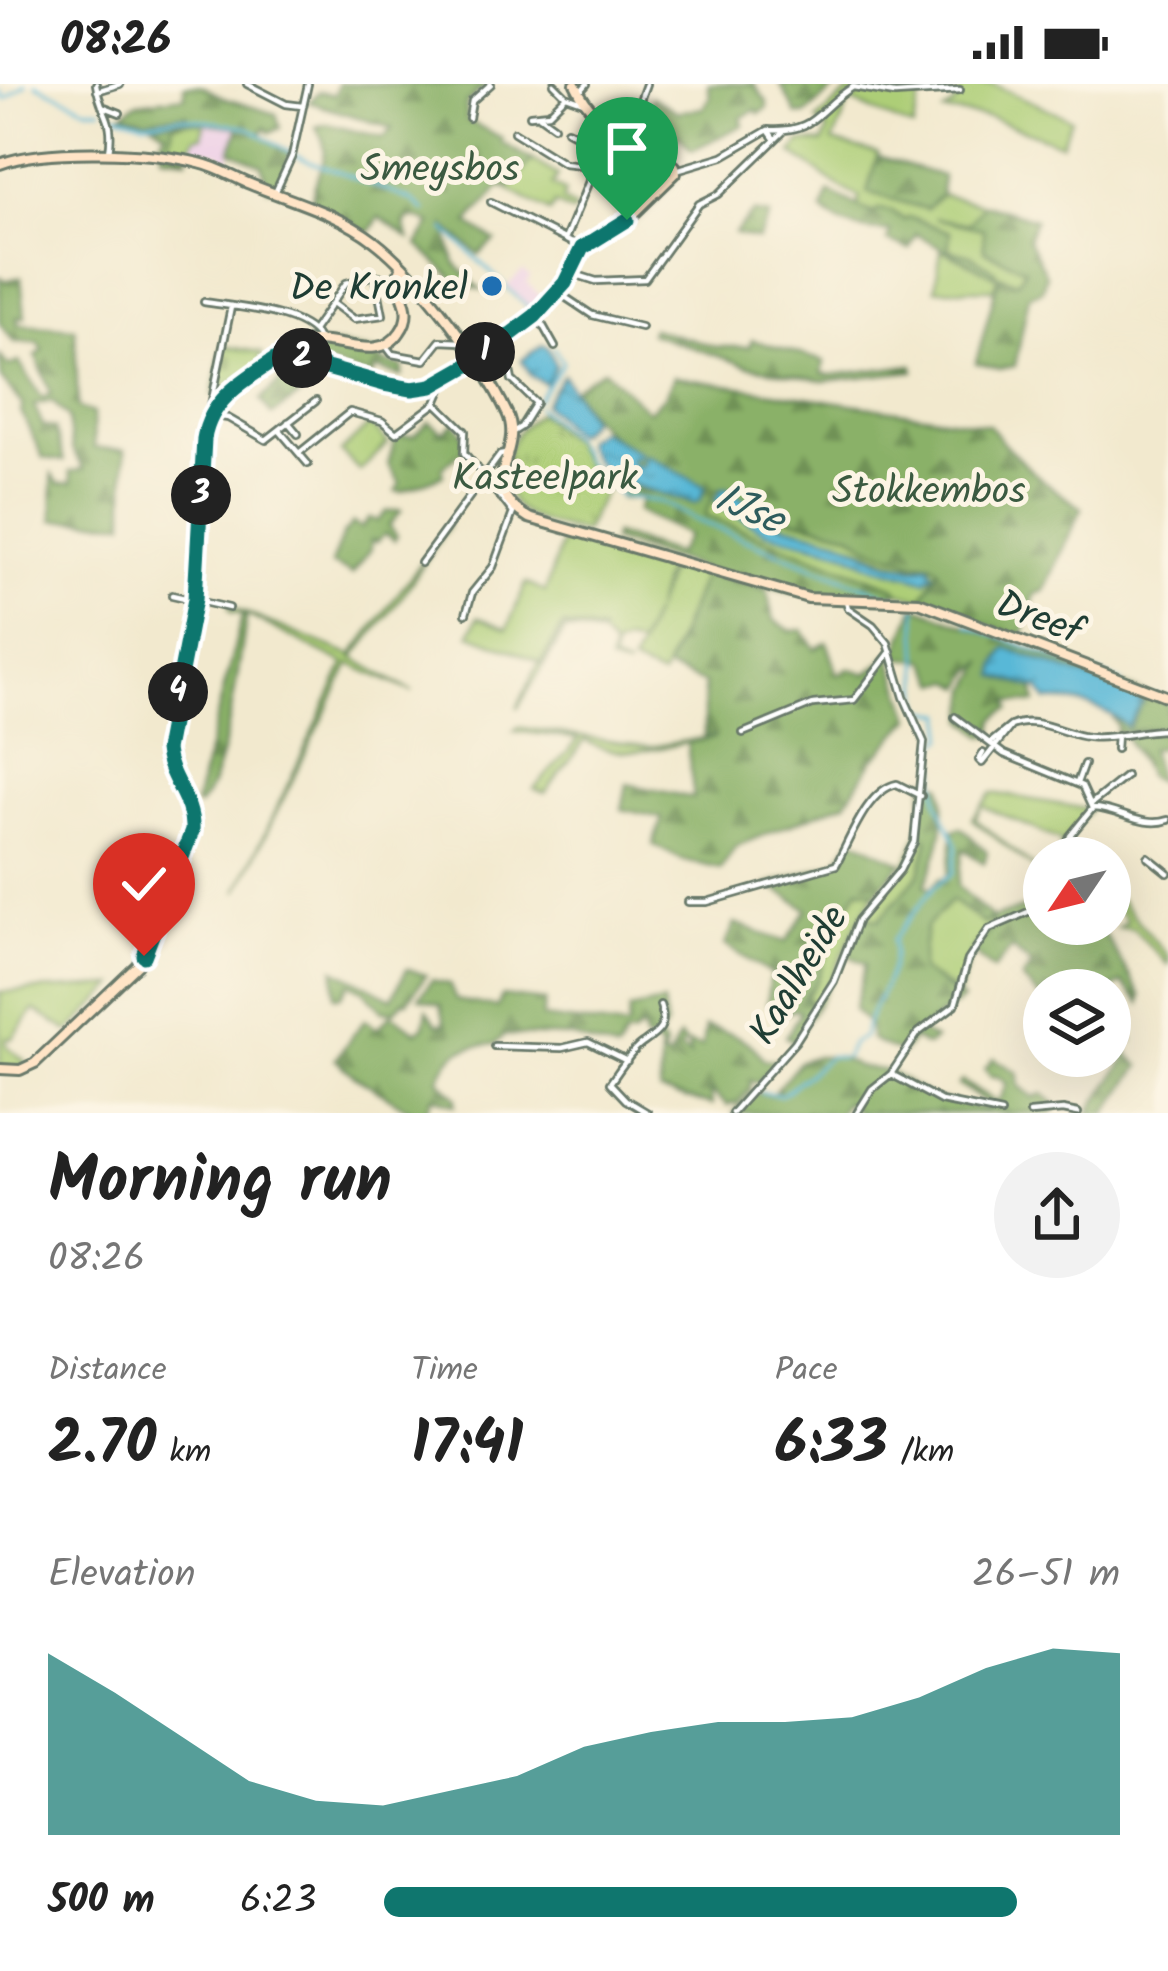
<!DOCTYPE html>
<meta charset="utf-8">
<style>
:root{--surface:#fff;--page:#f2f2f2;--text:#222;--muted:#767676;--accent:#0f766e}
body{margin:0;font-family:Kalam,sans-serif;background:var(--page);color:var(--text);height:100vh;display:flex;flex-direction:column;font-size:45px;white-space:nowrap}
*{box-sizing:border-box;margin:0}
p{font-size:39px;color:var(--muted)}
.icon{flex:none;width:66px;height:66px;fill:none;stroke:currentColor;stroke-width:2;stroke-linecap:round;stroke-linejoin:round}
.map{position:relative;height:1029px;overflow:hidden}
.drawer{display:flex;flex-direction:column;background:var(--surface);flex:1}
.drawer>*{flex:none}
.needle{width:78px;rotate:235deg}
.buttons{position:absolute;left:1023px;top:753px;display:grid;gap:24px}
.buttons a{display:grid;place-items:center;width:108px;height:108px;border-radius:50%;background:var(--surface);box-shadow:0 12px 48px #0002;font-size:60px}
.pin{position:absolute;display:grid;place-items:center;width:102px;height:102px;color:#fff;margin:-123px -51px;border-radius:50% 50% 50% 0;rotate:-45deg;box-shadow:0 0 12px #0007}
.pin .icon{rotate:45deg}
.km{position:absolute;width:60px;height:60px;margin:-30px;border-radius:50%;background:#222;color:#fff;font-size:33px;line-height:60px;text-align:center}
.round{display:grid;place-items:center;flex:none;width:126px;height:126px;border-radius:63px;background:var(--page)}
.head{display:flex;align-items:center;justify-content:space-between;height:204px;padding:0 48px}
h1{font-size:66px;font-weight:800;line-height:90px}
.metrics{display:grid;grid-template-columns:repeat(3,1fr);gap:18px;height:204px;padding:12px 48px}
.metrics div{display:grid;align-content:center}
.metrics b{font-size:60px;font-weight:800}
.metrics small{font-size:33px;font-weight:400}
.metrics p{font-size:33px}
.chart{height:336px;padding:24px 48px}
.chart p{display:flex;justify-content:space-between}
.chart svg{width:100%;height:216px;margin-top:12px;fill:var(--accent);opacity:.7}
ul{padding:0 48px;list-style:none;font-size:39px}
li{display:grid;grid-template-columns:192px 144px 1fr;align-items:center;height:90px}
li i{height:30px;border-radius:15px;background:var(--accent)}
.status{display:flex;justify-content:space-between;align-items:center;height:84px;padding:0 60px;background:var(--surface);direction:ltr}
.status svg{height:33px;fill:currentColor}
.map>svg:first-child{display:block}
.built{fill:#eed0e7}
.grass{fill:#adce77;stroke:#668656;stroke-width:3}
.forest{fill:url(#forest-firs);stroke:#54774e;stroke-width:3}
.cemetery{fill:url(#cemetery-stones);stroke:#668656;stroke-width:3}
.park{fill:url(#park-tufts);stroke:#668656;stroke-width:3}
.water{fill:url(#water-ripples);stroke:#3c7a86;stroke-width:3}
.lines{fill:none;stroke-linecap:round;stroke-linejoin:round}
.stream{stroke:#59b8d7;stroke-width:3}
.street-casing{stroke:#69796a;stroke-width:10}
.secondary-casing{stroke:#69796a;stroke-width:14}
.street{stroke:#fff;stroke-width:4.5}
.secondary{stroke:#ffe4c6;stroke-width:8}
.route-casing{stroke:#fff;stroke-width:24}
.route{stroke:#0f766e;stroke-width:15}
.poi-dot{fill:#1f6fb2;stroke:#fcf5e5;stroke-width:4.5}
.labels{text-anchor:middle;stroke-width:10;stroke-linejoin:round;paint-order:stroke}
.park-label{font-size:39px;fill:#3b5a41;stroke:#fcf5e5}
.poi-label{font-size:39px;fill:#1f3d34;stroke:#fcf5e5;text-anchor:end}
.street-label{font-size:39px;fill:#1f3d34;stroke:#fcf5e5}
.water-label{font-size:42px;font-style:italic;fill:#2e5c5d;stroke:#fcf5e5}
</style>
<div class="status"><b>08:26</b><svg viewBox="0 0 49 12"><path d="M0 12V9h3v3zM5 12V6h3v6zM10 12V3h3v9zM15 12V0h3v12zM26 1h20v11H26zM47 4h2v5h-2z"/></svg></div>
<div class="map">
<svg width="1168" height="1029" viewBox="0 0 1168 1029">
<defs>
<pattern id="forest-firs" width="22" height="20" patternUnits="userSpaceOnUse" patternTransform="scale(3)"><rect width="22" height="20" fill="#8ab168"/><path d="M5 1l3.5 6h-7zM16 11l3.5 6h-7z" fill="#709156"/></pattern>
<pattern id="cemetery-stones" width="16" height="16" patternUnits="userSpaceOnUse" patternTransform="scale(3)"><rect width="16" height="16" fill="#adce77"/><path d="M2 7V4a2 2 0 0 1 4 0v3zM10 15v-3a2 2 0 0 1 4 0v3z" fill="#8ca862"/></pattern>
<pattern id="park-tufts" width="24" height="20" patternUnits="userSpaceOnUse" patternTransform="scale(3)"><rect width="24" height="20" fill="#adce77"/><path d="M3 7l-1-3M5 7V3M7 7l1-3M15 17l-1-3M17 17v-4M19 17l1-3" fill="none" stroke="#8ca862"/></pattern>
<pattern id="water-ripples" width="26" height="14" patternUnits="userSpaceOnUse" patternTransform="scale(3)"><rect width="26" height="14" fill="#59b8d7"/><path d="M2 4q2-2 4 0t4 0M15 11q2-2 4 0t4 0" fill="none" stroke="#4997af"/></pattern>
</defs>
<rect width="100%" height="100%" fill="#fcf5e5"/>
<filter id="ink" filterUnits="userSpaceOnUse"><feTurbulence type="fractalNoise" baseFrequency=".00833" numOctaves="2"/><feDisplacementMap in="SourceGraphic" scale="24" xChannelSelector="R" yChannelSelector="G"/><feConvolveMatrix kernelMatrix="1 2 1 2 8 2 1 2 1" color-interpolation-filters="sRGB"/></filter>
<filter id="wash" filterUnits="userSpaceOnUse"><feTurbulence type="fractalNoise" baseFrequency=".004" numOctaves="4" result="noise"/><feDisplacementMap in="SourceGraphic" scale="48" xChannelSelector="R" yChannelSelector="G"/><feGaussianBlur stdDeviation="2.7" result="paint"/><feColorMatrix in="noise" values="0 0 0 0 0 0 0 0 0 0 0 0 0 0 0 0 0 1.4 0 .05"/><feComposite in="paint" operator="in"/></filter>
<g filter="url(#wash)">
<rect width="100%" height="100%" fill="#f2e9ce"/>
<path class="built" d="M204,39L240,43L227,81L220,78L222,70L193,63L194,52H202Z
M523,187L530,193L527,199L546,217L535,229L508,201Z"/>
<path class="grass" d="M962,0H992L1071,35L1061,60L992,34L944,28L954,21Z
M862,5L921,12L913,45L850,17L833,58L878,70L868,107L926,125L941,111L983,120L968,141L984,145V167L1025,185L1018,198L999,192L994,205H935L941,166L994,191L974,173L948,165L950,149C918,137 890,133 858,124L860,113L841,104L792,69L801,58L823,59L828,46L817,37L850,7Z
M189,37L204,39L202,52L195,53L187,71L168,66L173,39Z
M532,76L558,91L553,101L565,108L562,116L575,124L573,129L555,120L550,128L508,105Z
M370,340L388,359L360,387L341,368Z
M722,405L716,417L719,422L766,448L843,467L873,482L926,496L934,490L929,481C896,485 877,468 847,459C815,449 785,444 756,426L850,449L870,463L912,478H931L939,485L922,515L898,508L895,503L704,431L715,407Z
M449,441L401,514L354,574L413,608L350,580L237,808L345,580L247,531L231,528L229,522L352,572Z
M564,450L667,479L654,527L670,483L704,488L662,593L632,580L653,529L638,562L626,558L614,563L612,577L628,584L609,579L613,564L600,551L566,545L517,625L538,580L541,581L562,546L603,548L563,542L541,578L470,550L478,533L507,545L526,499L545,508Z
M518,643L649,663L715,652C676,660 622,680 585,656L545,709L534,705L579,655L514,647Z
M992,709L1088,725L1089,727L1068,751L1059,774L1061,757L982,722L975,735L1044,792L972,735Z
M919,749L928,756L920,789L879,836L864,831L901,790Z
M859,804L876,808C850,844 840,884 817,921L805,915L817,897L836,843Z
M1110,805L1168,872V881L1133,844L1118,843L1127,837L1110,816Z
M952,816L984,840L989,835L991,842L972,866L959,910L920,886L926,842Z
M115,902L69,947L34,926L12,955L6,954L7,962L27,979L19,984L0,983V908Z"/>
<path class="forest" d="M338,0H488L466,20L467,36L502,54V59L532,76L508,105L501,102L468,139L495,157L479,171L446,143L455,179L480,205L458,199L418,161L431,140L416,133L408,135L405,143L409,154L379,133L369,149L312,120C311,89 338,76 316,43L327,40L384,54L392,44L309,18L319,8L335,11Z
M708,0H753L767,18V24L759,30L756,26L741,34L743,41L692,66L679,51L658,65L639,52L646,47L660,54L667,41L648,24L652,13L678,28L703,24L710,13Z
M780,0H840L805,31H797Z
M184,2H202L226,15L276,30L280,44L270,48L265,43L261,50L289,69L288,81L277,103L268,104L262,81L231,67L239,43L189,37L173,40L168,65L189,74L162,71L161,55L166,48L153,39L188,35L187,30L145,35L123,29L138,18L185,12Z
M877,73L942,92L941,111L926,125L867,108Z
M829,108L874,130L878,125L892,127L904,136L908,133L950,148L948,165L970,171L996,187L995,192L916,150L909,165L888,157L890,147C864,147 843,144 822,126Z
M983,120L1035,135L1027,155L1046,191L1042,206L1029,211L1015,282L999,285L976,279L999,191L1017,198L1025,185L984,166L983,145L934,134L968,140Z
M754,128L770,132L758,156L735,150Z
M0,193L5,197L21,193L25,233H17L18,240L75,244L78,324L93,329L94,364L125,366V438L53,436L52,391L59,400L72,399L70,388L84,385L72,365L68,333L52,317L34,321L43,342L55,344L64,377L43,374L21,328L23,321L2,296L0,272L8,282L19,278L42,314L51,310L36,272L43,266L38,258H14L0,239Z
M652,244L716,263H749L752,256L824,277L822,289L830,291L913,281L914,287L825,297L748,282L650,249Z
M298,261H338L381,269V278L403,283L402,292L376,285L372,293L330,281L298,313L272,331L261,316L282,296L272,282Z
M604,285L648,327L665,312L674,293L989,341C1015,376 1045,401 1082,424L1044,507L1035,510L1022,554L922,515L939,485L931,479L912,478L870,463L850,449L756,426L727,404L715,407L705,432L895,503L898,508C807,528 700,481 612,456L614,450L677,470L688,451L637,427L642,414H620L624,397L694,419L645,379L632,381L631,373H641L640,369C607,353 591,336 573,305Z
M429,338L443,348L455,338L465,354L463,366L442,384L443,391L402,408L396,407L400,399L388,380L396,352H413Z
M398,426L401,427L389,442L397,452L394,456L385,450L377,458L371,456V465L352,490L331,480L343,450L353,439L361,444L370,434L378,437L386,428Z
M704,489L767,506L774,536L791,547L803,546L815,565L827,558L838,591L848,584L867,590L890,571L912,634L873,676L846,718L736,762L721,785L683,776L653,761L662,734L622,725L627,700L694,714L687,659L716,653H704V599L666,585Z
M915,522L1168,618V643L1116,649L1118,643L1112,632L1129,643L1143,617L1007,564L999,574L1000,594L1034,604L1036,619L1009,618L1011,625C996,631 992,636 994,652L984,651L966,636L970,605L985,577L972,588L964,603L953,597L939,599L926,576L895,574Z
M247,531C240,571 225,699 198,722L195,720L242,532Z
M1147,647L1168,648V663L1150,665L1158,697L1149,694L1125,652Z
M926,695L942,701C949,734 939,769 925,801L931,804L940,795L948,793L954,746L961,743L987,768L984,779L963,765L958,802L991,833L984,840L952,816L926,843L921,886L962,916L919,947L934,956L926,962L913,955L902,970L871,956L869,941L854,925L866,880L847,871L864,831L879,836L920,789L928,756L919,749Z
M853,754L902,779L876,808L859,804L836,843L817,897L805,914L817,921L793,957L786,953L800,928L795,925L781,931L767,920L769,897L774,892L725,861L735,840L786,858L808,825L768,801L836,778Z
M1044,814V840H1093L1107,854L1141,912L1140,919L1122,899L1110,906H1078L1075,901L1069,906H1044V918L1022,895L1032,881L1012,864L993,886L973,869L991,844L993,834L1034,821Z
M335,885L392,914L407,885L426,891L408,917H403L395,927H383L363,906L350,899L341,912H335Z
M432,896L449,900L456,916L497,923L502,912L545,917L542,934L628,944L629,926L663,919L666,942L659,954L665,962L662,973L669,974L679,953L685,959L680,965L690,972L688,960L702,963L705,943C729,948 751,954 764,976H778L757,999L750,996V1005L735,1021L732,1019L728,1022L710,1007L712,1021L660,1008V965L650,956L645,957L642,943L634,951L625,952L617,968L572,953L504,951L495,960C463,964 452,963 439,995L456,1013L455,1021L433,1012L425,1029H415L356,993L335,975L365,935L377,944L392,930L417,948L424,942L427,926L437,940H445L441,921L419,914Z
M1110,908L1133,957L1126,960L1128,970L1140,982L1107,1029H1089L1126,974L1110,960Z
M817,972L838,973L859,983L889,987L934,1015L988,1025L989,1020L958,1001L962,997L998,1019L1007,1000L997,992L991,993L985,985L994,974L1018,989L1019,1002L1034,1013L1043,1010L1058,1022L1051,1029H859L845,1018L839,1029H734L753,1008L772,1011L800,977Z"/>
<path class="cemetery" d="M223,262L262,269L258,283L213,310Z"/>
<path class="park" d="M538,329L572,358L587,384L608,400L584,448C564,443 538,440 521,427C499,410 502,370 517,349C523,342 531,335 538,329Z"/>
<path class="water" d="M542,261L547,263L556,281L546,300L531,292L522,276Z
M563,291L590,335L577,349H572L544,320Z
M599,346L640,369L641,373H631L632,381L642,382L646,371L705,403L700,416L694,419C657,407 595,400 584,356Z
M727,404L778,439L840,455L887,478L914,484L929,481L934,490L926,496L873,482L843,467L766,448L719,422L715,417L722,405Z
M1006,564L1132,610L1143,618L1127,643C1109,624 1073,615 1047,617L1039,605L996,592L997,581Z"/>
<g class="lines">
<path class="stream" d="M36,0L87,24L101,25
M0,7L5,16L26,0
M116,30L145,38L180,33L248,43L296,72L411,116L425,127
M445,145L534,229
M537,316L563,279L554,264
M537,323L572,355L585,378L621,412L662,418L698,437L892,513
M916,523L921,616
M968,541L1122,599
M1153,611L1168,617
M921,618L924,626L945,630
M937,690L936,660L945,654V633
M845,974L852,959L863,953C870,919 900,890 893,856L934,803L953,789L957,761L938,718L936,694
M761,1009L782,1011L830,972L841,974"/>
</g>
</g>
<g filter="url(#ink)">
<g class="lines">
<g class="street-casing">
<path id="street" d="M96,0C101,32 115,32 109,68
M247,0L286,20L302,22
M554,0L566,12L583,18
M97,7L120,0
M579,9L587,0
M102,22L120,29
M530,31L549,29L566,12
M540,32L554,42
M469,34L472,17L491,0
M567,46L594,60
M514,48L564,79L589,82
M628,49L646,0
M775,56L768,46C818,49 816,25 853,3L895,10L960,6
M676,86L723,72L768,46
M275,109L292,72L308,0
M491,118L582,164
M566,153L589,97V82L601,36
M571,189L596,197L645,195L699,120L719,110L783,48
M559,209L592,231L641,243
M204,218C234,223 302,227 318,254
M334,220L354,235L383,231L375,191
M231,223L209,331L228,334L266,356L316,317
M537,231L555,263
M314,245L346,199L375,191L396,197
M500,257L505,263L512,296L536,319L521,343L513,348
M386,262L392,270L425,276L440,257L461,258
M436,319L465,347L464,369L485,393
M288,338L298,350
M279,346L308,380
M299,369L350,328L382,337L396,349L436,319L445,298
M484,394L500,413
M421,479L500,371L506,370
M172,511L229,524
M466,530L472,509L493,483L513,429L501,413
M955,633L1004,670L1082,702L1092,724
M1011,642C1037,631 1061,650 1088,653C1115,656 1141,645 1168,646
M743,649L813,620L854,616L891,567
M1116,665L1117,651
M983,669L979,676L982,679L1011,642L990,659
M1077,699L1084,680
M1091,720L1126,692
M1093,724C1119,725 1143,745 1168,736
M1068,758L1079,774
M1148,773L1168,789
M1061,774L1070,752L1092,725
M1110,809L1112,811
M688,818H707L836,781C850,756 867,706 897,700L921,712
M494,962L562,964L588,958L627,977
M891,990L941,1017L1001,1029
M648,1029L626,1016L610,999C619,987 630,968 642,960C658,949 668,943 660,921
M732,1029L795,958L834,897L858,836L900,786L914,758L924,658L904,613L888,559L873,541L848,524L846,517
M857,1029L872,1005L891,990L918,949L955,921L968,876L989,845L1044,821
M1030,1029L1063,1026L1078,1029"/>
</g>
<g class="secondary-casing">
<path id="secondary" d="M0,80C46,63 152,67 199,79C217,83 233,93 250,100C291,117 338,129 374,157C420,192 482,277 507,329C526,368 472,401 529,434L808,514L919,518L1168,613
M288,267L327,284L384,300L412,305L436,300L474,278L535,232L565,199L582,164L631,133L676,89L675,82C662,72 649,59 634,52C604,37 590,32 575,0
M0,985L20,986L35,979L138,881L192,747C194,717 169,696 166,666C175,617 187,570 194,521C201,466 189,355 223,314C227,310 292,263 297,260C331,247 377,283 400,248C413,230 404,215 396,197L401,184"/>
</g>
<use href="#street" class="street"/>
<use href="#secondary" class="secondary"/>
</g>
</g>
<g class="lines" filter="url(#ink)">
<g class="route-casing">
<path id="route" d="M144,872L192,747C194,716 169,696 166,666L195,515L204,355C211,310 254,291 288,267L327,284L384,300L412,305L432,302L474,278L535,232L565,199L582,164L627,136"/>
</g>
<use href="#route" class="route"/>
</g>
<circle class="poi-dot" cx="492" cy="202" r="12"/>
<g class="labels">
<g class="park-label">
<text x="440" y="97">Smeysbos</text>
<text x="545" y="406">Kasteelpark</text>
<text x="929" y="419">Stokkembos</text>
</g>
<g class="poi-label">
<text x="468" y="216">De Kronkel</text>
</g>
<g class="street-label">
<text transform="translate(1040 532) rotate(21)" y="14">Dreef</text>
<text transform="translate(797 890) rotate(-59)" y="14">Kaalheide</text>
</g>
<g class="water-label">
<text transform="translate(750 423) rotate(23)" y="15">IJse</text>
</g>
</g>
</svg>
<div class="buttons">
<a><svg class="needle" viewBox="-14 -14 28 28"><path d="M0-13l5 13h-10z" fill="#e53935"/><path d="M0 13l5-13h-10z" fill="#767676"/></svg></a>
<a><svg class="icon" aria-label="layers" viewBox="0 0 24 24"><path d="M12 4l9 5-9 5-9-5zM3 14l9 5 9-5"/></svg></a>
</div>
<div class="pin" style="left:627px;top:136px;background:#1e9e55"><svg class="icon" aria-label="arrive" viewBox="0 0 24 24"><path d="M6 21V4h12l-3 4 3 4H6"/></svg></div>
<div class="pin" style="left:144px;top:872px;background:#d93025"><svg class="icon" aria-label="check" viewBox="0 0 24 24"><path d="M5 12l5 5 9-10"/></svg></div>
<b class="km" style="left:485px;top:268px">1</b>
<b class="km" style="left:302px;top:274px">2</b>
<b class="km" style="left:201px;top:411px">3</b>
<b class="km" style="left:178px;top:608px">4</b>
</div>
<section class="drawer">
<div class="head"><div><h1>Morning run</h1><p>08:26</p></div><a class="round"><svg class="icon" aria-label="share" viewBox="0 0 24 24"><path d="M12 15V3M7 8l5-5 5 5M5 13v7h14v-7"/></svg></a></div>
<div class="metrics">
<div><p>Distance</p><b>2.70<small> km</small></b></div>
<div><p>Time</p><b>17:41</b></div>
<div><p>Pace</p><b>6:33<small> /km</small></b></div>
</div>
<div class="chart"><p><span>Elevation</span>26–51 m</p>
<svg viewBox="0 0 160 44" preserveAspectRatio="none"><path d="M0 44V7L10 15L20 24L30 33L40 37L50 38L60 35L70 32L80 26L90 23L100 21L110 21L120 20L130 16L140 10L150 6L160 7V44z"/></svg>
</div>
<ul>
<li><b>500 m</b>6:23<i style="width:86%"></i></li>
</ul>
</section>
